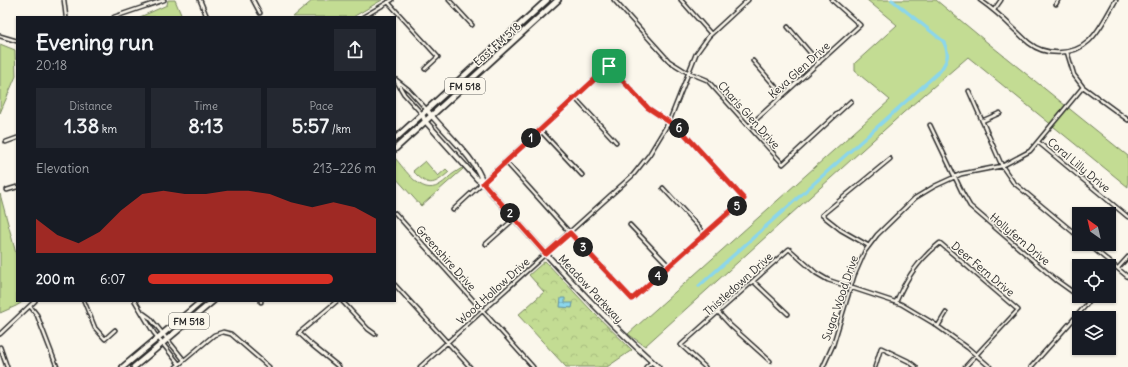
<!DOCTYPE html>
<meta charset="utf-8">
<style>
:root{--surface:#171b24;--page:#242831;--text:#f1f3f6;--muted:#9ea1a6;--accent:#d93025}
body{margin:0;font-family:Delius,sans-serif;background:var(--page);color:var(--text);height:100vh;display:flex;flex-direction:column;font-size:15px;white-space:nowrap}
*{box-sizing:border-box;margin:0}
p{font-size:13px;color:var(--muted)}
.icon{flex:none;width:22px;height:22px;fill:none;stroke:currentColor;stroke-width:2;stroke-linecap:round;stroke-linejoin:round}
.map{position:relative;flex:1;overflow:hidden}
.drawer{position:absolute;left:16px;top:16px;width:380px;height:286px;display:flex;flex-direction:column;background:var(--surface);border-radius:0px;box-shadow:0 1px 3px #0004}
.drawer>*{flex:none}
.needle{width:26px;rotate:326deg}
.fabs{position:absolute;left:1072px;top:207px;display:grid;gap:8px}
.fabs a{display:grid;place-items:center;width:44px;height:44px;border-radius:0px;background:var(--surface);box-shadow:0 1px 3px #0004;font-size:20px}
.pin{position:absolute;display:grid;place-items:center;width:34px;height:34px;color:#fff;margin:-17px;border-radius:8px;box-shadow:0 2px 6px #0006}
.km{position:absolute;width:20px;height:20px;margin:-10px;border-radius:50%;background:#222;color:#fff;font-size:11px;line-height:20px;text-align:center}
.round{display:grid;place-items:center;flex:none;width:42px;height:42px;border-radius:0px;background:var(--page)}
.overview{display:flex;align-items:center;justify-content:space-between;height:68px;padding:0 20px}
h1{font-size:22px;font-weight:700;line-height:30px}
.metrics{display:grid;grid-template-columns:repeat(3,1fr);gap:6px;height:68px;padding:4px 20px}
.metrics div{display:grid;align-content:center;border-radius:0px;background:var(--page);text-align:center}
.metrics b{font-size:20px;font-weight:700}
.metrics small{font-size:11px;font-weight:400}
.metrics p{font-size:11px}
.chart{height:112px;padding:8px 20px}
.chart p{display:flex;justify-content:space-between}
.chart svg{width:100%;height:72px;margin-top:4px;fill:var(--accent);opacity:.7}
ul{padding:0 20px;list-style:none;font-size:13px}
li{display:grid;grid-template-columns:64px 48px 1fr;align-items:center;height:30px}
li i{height:10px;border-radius:5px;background:var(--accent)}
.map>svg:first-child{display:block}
.grass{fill:#c3dc93;stroke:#77845f}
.park{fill:url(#park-crowns);stroke:#77845f}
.water{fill:url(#water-rules);stroke:#65929e}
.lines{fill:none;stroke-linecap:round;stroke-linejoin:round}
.canal{stroke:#8bd6eb;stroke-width:3.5}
.street-casing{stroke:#2b2b2b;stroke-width:5.5}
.secondary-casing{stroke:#2b2b2b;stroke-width:7}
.primary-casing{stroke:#2b2b2b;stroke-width:8}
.street{stroke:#fbf7ec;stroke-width:2.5}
.secondary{stroke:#fbf7ec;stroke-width:4}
.primary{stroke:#fbf7ec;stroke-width:4.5}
.route-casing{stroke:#fff;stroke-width:8}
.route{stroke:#d93025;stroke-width:5}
.labels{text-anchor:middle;stroke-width:3;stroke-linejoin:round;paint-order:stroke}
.shield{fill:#fbf7ec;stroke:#696865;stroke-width:1}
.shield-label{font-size:10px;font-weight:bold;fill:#2b2b2b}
.street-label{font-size:11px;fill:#2b2b2b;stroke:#fbf7ec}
</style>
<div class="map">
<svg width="1128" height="367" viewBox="0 0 1128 367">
<defs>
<pattern id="park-crowns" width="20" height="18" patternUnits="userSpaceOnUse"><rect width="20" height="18" fill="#c3dc93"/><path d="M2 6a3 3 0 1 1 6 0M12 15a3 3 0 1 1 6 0" fill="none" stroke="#a8bd7f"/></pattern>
<pattern id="water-rules" width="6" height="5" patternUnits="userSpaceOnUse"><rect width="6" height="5" fill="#8bd6eb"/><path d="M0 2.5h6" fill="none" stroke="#78b8ca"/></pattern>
</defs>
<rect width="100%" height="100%" fill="#fbf7ec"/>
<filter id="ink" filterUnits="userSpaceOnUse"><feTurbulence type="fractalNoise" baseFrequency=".025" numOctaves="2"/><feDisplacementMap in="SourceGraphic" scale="8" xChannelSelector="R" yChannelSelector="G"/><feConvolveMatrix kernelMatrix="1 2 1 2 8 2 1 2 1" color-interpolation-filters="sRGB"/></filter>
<g filter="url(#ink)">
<path class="grass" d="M168,0H175L182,17H140L167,5Z
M313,0H382L353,17H293Z
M867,0H936L983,39L1128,156V187L968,57L903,113L645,346L628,334L890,100L855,71V63L897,25Z
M0,44L15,50L16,76L0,113Z
M395,158C405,169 421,196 439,185C445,182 449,176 454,173C457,171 459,170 462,168L463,169L421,206L395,177Z
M425,161L438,176L446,169L449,172C433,186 428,187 413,171Z
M0,194L17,257V301H24L16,306L0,313Z"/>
<path class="park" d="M545,261L591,310L632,350L607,367H566L518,315L544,292L529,275Z"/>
<path class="water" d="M561,298H565V303H573L572,308L560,307Z"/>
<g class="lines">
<path class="canal" d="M699,286L940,71C948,60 950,54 943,41L892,0"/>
<g class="street-casing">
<path id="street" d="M64,0L66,17
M200,0L207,17
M253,0L260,13
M449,0L472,25
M614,0L669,61L685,71L707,80L783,164L851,101
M681,0L711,34
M980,0C993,9 1004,19 1015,30C1020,34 1024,39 1029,43C1045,56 1073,56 1089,41C1100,31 1108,13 1116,0
M388,2L438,57L425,69
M1056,4L1058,0
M994,10L1001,0
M114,17L164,0
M363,17L392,0
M788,27L819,63
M0,36L17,41
M1067,52L1074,75L1083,87L1128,120
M753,61L783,95
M395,79L409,90L427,110
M397,82L404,94L422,114
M969,91L1002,166L1013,182L1079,237
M575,98L616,142
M982,121L1000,113
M930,125L962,192L970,206L1056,280L1088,303L1031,367
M749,126L860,25L832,0
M540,130L582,175
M6,142L17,138
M1038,142L1128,217
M663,188L705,234
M7,190L17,187
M453,210L609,66L648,108L680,129L744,199L632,299L570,233L506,162
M395,213L533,367
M630,225L669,266
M486,244L514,219
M1088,244L1128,277
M869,246L841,230L822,215L890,159
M1118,268L1128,257
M753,281L788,314
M395,285L470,367
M84,301L95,328L105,339L115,330
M135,301L154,333L179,364
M337,301L299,333L313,346L339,367
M342,301L368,329L375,334
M261,302V301
M896,302C906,278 919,259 940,243L1018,310L965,367
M30,306L37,315L57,367
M718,312L731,326L770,361
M143,313L150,318L184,360
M938,326L946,313
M0,334L35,301
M0,347L7,367
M176,367L214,335L223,332L231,334L269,367
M420,367L633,175L649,155L669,122L696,54L709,36L748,0
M646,367L652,362
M705,367L681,345L789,249L816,273L828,280L901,304L933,323L968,348L990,367
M823,367L833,345L854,276L865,251L877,235L915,198L935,186L961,174L1002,166L1030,151L1083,87
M875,367L881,348L908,361L916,367"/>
</g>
<g class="secondary-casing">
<path id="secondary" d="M427,110C443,131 476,158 483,183
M422,114L425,121L477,179L483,183C539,247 595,310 658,367"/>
</g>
<g class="primary-casing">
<path id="primary" d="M395,139L547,0
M395,149L558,0
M123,367L202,301
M134,367L213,301"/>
</g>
<use href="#street" class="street"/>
<use href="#secondary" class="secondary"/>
<use href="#primary" class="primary"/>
</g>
</g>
<g class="lines" filter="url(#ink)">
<g class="route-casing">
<path id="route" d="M609,66L648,108L680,129L744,199L632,299L570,233L546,254L483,183Z"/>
</g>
<use href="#route" class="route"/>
</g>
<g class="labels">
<g class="shield">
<rect x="445" y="78" width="40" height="16" rx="3"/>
<rect x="169" y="313" width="40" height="16" rx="3"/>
</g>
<g class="shield-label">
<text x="465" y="90">FM 518</text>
<text x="189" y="325">FM 518</text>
</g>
<g class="street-label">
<text transform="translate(497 44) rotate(-42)" y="4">East FM 518</text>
<text transform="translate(799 70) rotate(-42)" y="4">Keva Glen Drive</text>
<text transform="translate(749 115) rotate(48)" y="4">Charis Glen Drive</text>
<text transform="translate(1079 165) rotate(40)" y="4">Coral Lilly Drive</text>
<text transform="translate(1020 239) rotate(40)" y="4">Hollyfern Drive</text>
<text transform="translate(446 258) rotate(48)" y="4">Greenshire Drive</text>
<text transform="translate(983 269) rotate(40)" y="4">Deer Fern Drive</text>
<text transform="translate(738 284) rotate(-42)" y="4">Thistledown Drive</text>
<text transform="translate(591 289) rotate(47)" y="4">Meadow Parkway</text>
<text transform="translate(493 291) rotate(-42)" y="4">Wood Hollow Drive</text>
<text transform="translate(840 298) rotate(-71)" y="4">Sugar Wood Drive</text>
</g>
</g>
</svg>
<div class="fabs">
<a><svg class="needle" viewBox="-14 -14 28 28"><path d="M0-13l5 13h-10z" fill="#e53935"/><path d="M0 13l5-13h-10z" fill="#9ea1a6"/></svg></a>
<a><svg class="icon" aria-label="locate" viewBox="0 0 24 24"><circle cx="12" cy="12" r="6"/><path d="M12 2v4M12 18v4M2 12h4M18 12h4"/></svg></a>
<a><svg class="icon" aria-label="layers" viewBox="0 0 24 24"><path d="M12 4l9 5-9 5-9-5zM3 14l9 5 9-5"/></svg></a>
</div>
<div class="pin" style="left:609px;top:66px;background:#1e9e55"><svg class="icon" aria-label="arrive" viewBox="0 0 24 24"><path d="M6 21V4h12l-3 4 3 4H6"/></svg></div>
<b class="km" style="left:531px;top:138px">1</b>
<b class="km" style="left:510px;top:213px">2</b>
<b class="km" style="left:583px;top:247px">3</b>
<b class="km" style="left:658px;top:276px">4</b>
<b class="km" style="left:737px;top:206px">5</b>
<b class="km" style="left:679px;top:128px">6</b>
<section class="drawer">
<div class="overview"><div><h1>Evening run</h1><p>20:18</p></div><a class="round"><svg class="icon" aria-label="share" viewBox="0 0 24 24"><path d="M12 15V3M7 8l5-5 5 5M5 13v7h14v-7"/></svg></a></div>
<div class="metrics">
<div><p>Distance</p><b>1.38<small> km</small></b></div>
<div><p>Time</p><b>8:13</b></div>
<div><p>Pace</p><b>5:57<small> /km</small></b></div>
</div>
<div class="chart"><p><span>Elevation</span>213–226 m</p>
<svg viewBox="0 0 160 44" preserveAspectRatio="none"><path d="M0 44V23L10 33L20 38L30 31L40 18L50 8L60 6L70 8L80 8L90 6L100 6L110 8L120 13L130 16L140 13L150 16L160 23V44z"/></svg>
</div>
<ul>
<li><b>200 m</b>6:07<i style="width:81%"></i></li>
</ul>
</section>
</div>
